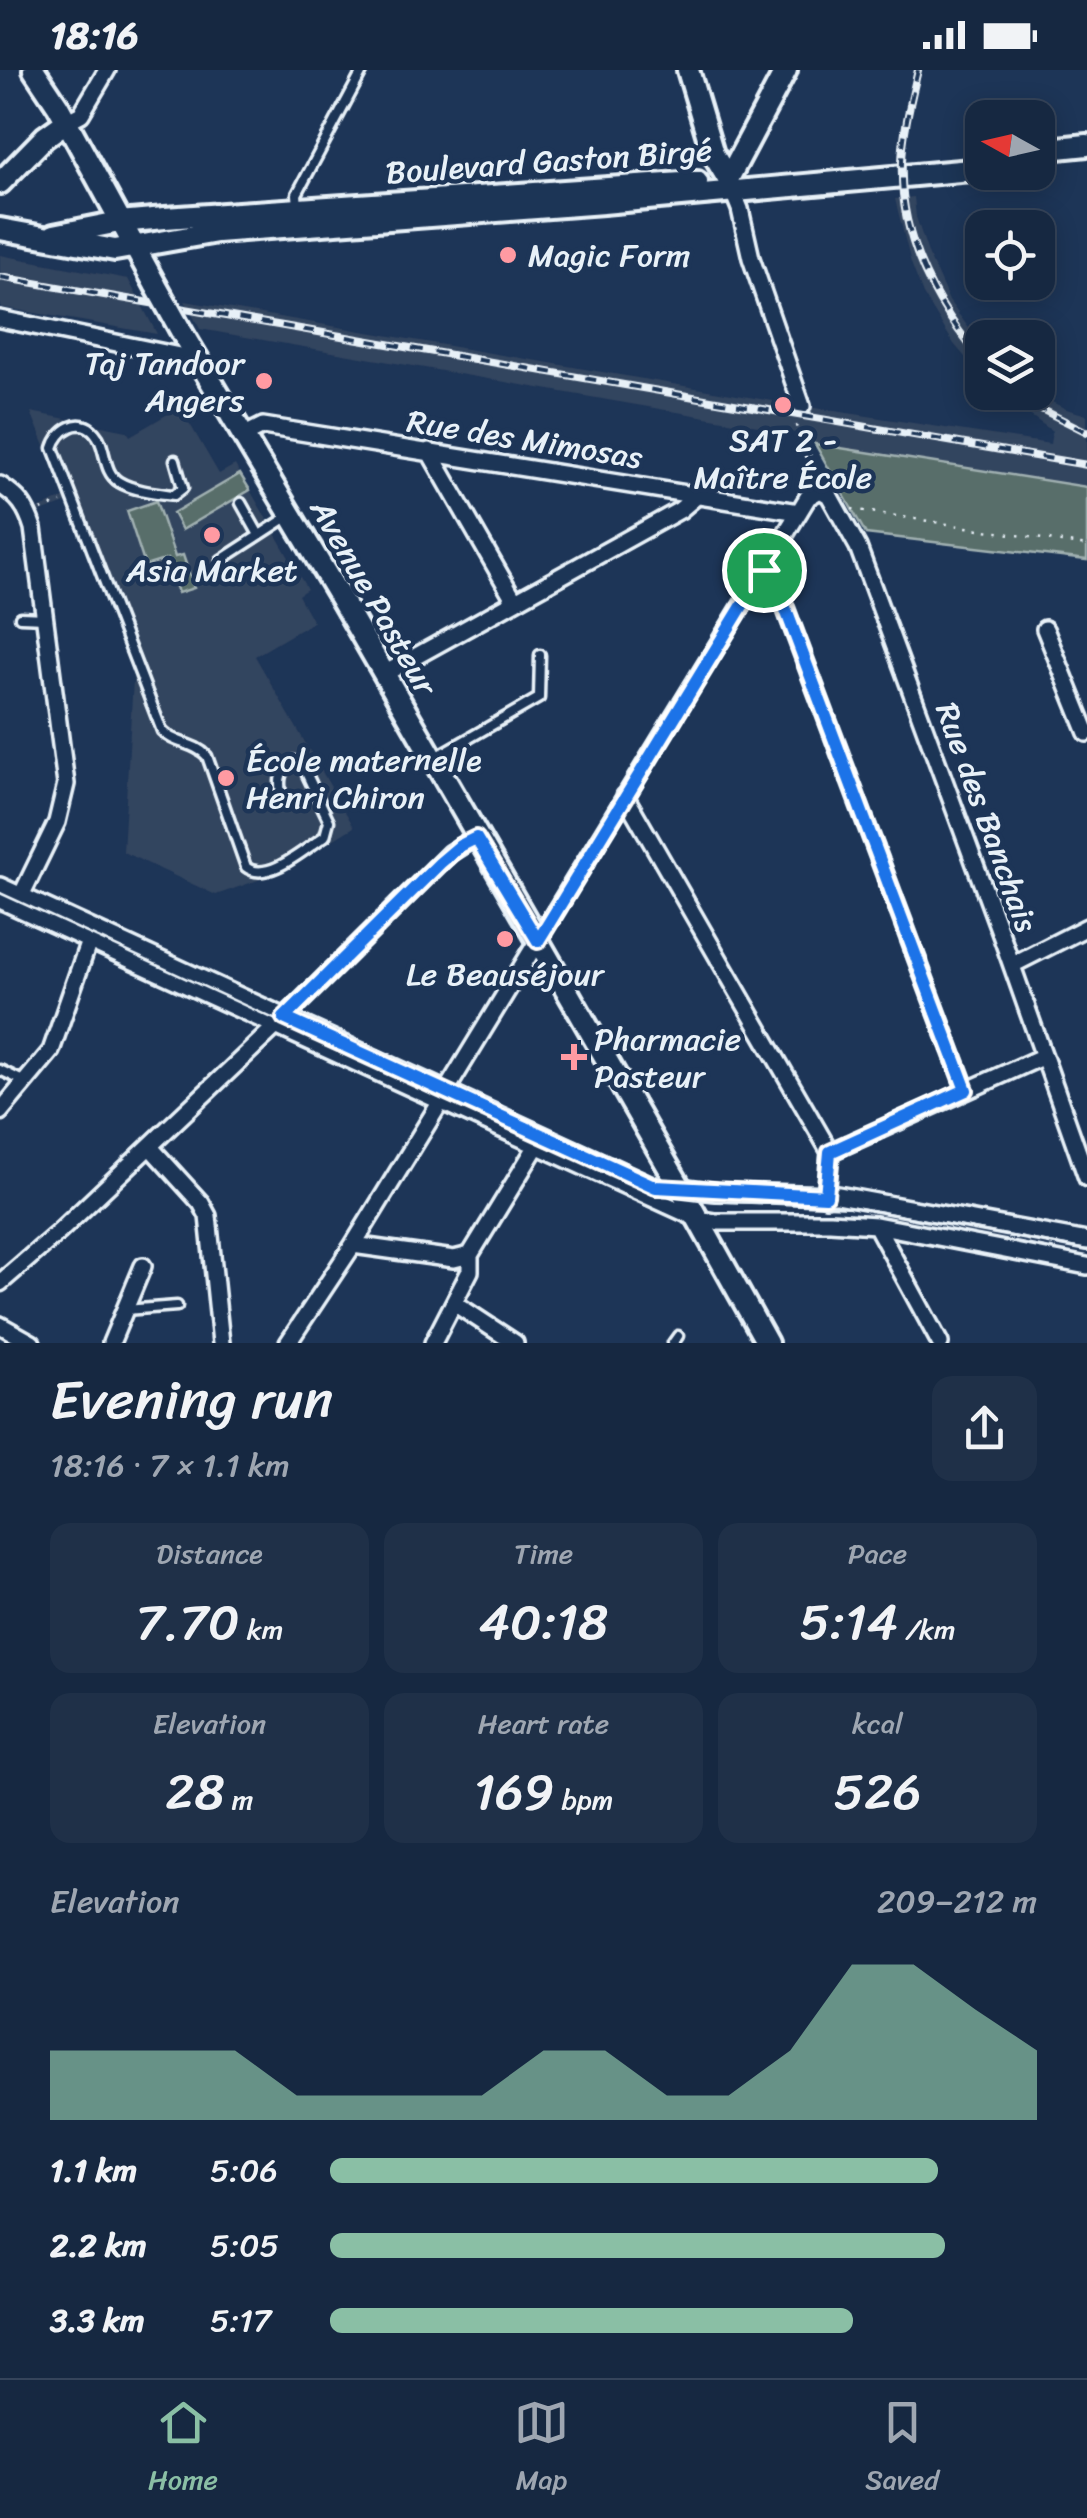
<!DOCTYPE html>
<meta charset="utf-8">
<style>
:root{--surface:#162841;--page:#1f3048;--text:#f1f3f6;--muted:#9ea6b1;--line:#35445a;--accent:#8abfa5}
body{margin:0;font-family:Sriracha,sans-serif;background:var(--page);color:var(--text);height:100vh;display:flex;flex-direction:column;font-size:38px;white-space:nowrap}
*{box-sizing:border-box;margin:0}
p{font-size:32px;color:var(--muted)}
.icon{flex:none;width:55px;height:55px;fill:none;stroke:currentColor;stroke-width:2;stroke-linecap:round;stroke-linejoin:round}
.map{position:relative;height:1273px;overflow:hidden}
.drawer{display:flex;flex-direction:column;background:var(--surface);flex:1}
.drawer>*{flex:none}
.needle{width:65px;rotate:278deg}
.controls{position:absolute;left:965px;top:30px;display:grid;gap:20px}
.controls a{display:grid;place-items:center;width:90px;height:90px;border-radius:20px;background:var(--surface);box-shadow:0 5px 25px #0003,0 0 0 2px var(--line);font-size:50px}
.pin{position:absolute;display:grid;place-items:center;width:85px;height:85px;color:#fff;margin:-42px;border:5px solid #fff;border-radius:50%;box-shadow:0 2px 10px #0007}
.round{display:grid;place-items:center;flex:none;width:105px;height:105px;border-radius:20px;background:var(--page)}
.summary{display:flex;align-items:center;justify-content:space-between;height:170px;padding:0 50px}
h1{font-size:55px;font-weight:600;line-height:75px}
.figures{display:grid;grid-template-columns:repeat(3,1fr);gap:15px;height:170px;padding:10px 50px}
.figures div{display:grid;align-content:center;border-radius:20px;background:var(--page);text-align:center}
.figures b{font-size:50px;font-weight:600}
.figures small{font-size:28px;font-weight:400}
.figures p{font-size:28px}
.chart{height:280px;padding:20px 50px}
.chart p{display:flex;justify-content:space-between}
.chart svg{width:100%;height:180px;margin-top:10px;fill:var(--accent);opacity:.7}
ul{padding:0 50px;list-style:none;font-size:32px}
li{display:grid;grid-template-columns:160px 120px 1fr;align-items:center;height:75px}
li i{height:25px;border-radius:12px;background:var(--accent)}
.status{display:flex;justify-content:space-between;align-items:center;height:70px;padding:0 50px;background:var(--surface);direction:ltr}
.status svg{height:28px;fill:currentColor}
.tabs{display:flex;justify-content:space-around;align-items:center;height:140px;border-top:2px solid var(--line);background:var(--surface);font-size:28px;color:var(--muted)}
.tabs a{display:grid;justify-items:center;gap:5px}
.tabs .on{color:var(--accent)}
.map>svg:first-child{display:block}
.built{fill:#33445e}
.green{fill:#596e6a;stroke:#a0b0b1;stroke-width:2.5}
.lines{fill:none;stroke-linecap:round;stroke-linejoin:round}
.lane-casing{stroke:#e8f1f8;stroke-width:15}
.street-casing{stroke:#e8f1f8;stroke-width:22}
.secondary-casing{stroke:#e8f1f8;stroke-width:28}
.path{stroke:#e8f1f8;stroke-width:2.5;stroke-dasharray:2.5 8;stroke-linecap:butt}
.lane{stroke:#1d3557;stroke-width:8}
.street{stroke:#1d3557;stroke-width:15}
.secondary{stroke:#1d3557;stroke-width:20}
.tram{stroke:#e8f1f8;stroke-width:2.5}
.rail-casing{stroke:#e8f1f8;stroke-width:8}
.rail{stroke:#1d3557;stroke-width:4;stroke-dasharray:11;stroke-linecap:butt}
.secondary-bridge-casing{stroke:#e8f1f8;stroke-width:28;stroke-linecap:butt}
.path-bridge{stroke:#e8f1f8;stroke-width:2.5;stroke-dasharray:2.5 8;stroke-linecap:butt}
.secondary-bridge{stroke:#1d3557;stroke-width:20}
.route-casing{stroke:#fff;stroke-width:20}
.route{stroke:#1a73e8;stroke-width:12}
.poi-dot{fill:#ff9aa2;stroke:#1d3557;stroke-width:4}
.labels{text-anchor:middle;stroke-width:9;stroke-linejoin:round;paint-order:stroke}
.street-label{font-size:32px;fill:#e8f1f8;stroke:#1d3557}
.poi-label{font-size:32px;fill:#e8f1f8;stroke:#1d3557;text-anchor:start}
</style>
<div class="status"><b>18:16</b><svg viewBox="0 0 49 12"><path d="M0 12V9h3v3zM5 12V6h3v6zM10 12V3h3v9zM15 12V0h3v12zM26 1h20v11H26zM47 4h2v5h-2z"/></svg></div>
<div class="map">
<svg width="1087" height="1273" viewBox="0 0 1087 1273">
<rect width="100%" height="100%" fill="#1d3557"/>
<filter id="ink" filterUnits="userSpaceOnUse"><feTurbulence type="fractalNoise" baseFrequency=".01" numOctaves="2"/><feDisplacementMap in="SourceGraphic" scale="20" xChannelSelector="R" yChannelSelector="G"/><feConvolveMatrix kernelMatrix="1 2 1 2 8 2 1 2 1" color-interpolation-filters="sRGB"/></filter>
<g filter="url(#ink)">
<path class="built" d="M914,127L916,147L929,186L949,231L982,276V307L954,274L923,224L911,193L895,129Z
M0,185L128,209L157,264L0,237Z
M185,231L802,336L1050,374L1052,361L999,323H1034L1066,339L1087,345V417L815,374L792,362L200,259Z
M180,337L219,404L235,395L240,404L173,443L182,459L250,420L307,519L298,525L313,552L255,586L354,757L278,803L216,825L123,782L134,592L68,432L38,443V439L66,427L31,342L127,361L130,366Z"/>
<path class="green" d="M815,374L1087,417V490L866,464Z
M240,404L250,420L182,460L173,443Z
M156,431L175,487L183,485L194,518L178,523L167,489L145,496L127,441Z"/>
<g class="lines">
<g class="lane-casing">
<path id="lane" d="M298,136L297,124L363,0
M175,390L183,418L174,425C158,423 134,421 119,412C102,402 107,376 95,363C80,345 58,360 53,378L162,661C174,674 194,672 207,686L246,797C267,814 306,778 325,766L329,751L301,692L293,691C277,701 279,714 282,731
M241,433L259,465
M221,490L289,446
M20,547L46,548
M436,687L539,628L540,585
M0,1000L23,1011
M125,1240L177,1236
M673,1273L678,1266"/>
</g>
<g class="street-casing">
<path id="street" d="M66,52L81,44L107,0
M729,112L740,139L751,188L802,336
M0,249L199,290
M245,365L263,356L799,442
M429,381L515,531
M0,415C19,427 26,436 33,458L66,714L57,752L21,826
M764,500L777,516L966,1020
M1045,559L1087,663
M384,604L680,440L699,424
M625,726L830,1082L826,1127
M0,816L656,1117H680L717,1122L838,1125L1087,1171
M0,830L698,1149L715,1152H830L876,1155L1087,1196
M1012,895L1087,857
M284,948L450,783L476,767
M446,1021L808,427L820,420L829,425L858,477L1000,862L1087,1108
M0,1042L51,981L89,871
M150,1077L201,1133L208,1146L221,1273
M830,1082L1044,986
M876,1155L940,1273
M353,1175L440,1033
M0,1213L59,1162L275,957
M454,1233L515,1273
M0,1255L32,1273
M111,1273L143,1196
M288,1273L353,1175L454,1189L470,1185L536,1077
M433,1273L470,1201V1185"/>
</g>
<g class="secondary-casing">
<path id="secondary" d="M34,0L58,36L156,216
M688,0L713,84L728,109
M1038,80L1087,75
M728,109L786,0
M0,113L45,67L66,52
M0,159L115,180L217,162L603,133L982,99
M54,165L119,152L165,148L697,112
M185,268L341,529L680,1117L767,1273"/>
</g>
<path class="path" d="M804,368L800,369L814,408
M852,439L1087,476
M41,440L61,432"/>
<use href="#lane" class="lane"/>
<use href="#street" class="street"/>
<use href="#secondary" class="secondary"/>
<path class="tram" d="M0,823L655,1124L708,1131L854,1137L1087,1180"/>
<g class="rail-casing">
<path id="rail" d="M918,0C911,30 903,61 902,92C899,167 935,235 982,290
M0,207L1087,395
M1018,322L1043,340L1087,362"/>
</g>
<use href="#rail" class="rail"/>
<g class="secondary-bridge-casing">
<path id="secondary-bridge" d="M156,216L185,268"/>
</g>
<path class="path-bridge" d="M790,335L807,393L813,392L804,368"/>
<use href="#secondary-bridge" class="secondary-bridge"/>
</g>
</g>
<g class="lines" filter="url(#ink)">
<g class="route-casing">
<path id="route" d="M764,500L777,516L966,1020L830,1082L826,1126L656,1117L284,948L440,793L460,776L476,768L538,871Z"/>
</g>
<use href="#route" class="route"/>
</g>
<g class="poi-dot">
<circle cx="508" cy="185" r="10"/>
<circle cx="264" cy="311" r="10"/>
<circle cx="783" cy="335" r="10"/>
<circle cx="212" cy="465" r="10"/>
<circle cx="226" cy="708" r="10"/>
<circle cx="505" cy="869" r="10"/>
<path d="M569 972h10v10h10v10h-10v10h-10v-10h-10v-10h10z"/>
</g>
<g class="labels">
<g class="street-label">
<text transform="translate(549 91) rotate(-4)" y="11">Boulevard Gaston Birgé</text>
<text transform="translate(525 369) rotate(9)" y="11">Rue des Mimosas</text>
<text transform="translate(374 527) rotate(60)" y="11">Avenue Pasteur</text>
<text transform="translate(987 747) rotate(70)" y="11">Rue des Banchais</text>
</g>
<g class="poi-label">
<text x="528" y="196">Magic Form</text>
<text x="244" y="304" text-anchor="end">Taj Tandoor<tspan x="244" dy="37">Angers</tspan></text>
<text x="783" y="381" text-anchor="middle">SAT 2 -<tspan x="783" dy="37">Maître École</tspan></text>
<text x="212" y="511" text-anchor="middle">Asia Market</text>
<text x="246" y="701">École maternelle<tspan x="246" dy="37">Henri Chiron</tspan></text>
<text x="505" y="915" text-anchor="middle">Le Beauséjour</text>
<text x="594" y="980">Pharmacie<tspan x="594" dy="37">Pasteur</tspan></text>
</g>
</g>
</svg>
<div class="controls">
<a><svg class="needle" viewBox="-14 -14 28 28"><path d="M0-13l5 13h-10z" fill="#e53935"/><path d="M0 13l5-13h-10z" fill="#9ea6b1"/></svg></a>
<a><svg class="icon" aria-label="locate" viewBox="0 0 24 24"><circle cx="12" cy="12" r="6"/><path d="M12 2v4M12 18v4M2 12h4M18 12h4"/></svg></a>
<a><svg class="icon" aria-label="layers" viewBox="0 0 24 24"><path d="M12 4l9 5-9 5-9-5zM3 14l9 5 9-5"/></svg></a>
</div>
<div class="pin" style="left:764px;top:500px;background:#1e9e55"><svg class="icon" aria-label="arrive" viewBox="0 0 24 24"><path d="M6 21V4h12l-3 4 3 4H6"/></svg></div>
</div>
<section class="drawer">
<div class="summary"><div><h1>Evening run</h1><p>18:16 · 7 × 1.1 km</p></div><a class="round"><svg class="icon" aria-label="share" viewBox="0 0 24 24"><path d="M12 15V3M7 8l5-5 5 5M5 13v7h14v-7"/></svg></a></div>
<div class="figures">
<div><p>Distance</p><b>7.70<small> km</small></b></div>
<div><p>Time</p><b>40:18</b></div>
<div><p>Pace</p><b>5:14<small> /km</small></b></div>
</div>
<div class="figures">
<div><p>Elevation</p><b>28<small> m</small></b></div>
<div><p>Heart rate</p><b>169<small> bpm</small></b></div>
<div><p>kcal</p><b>526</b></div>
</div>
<div class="chart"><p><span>Elevation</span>209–212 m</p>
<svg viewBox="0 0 160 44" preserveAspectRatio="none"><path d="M0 44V27L10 27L20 27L30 27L40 38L50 38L60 38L70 38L80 27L90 27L100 38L110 38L120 27L130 6L140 6L150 17L160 27V44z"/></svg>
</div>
<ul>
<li><b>1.1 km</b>5:06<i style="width:86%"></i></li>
<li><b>2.2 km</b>5:05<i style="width:87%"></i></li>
<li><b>3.3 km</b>5:17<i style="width:74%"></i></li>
</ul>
</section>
<nav class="tabs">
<a class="on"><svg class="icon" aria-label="home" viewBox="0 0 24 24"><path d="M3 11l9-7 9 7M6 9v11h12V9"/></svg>Home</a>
<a><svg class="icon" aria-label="map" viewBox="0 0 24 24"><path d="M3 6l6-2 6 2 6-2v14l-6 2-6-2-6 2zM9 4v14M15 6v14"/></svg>Map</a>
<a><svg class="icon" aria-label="saved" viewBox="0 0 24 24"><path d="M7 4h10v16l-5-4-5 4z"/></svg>Saved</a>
</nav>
